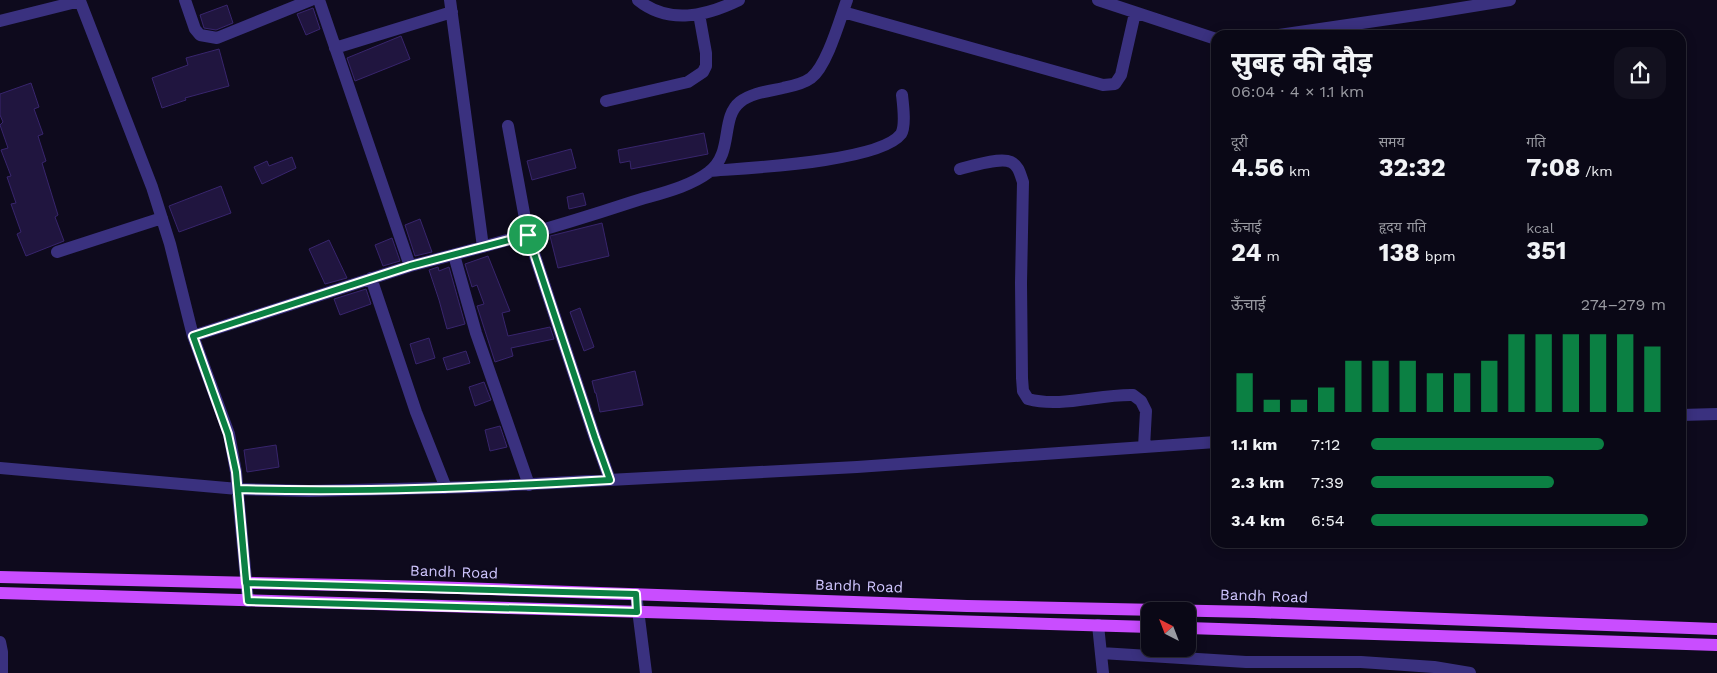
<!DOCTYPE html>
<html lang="hi">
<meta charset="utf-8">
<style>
:root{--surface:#0a0816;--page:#13111f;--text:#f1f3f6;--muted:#999aa1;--line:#2a2935;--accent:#0b8043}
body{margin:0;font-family:"Work Sans","Noto Sans Devanagari",sans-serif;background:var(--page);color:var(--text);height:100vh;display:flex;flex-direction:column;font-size:19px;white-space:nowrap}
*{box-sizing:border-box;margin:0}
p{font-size:16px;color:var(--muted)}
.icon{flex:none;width:28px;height:28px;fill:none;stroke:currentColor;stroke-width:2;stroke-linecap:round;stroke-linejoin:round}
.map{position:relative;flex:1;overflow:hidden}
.panel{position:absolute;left:1211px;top:30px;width:475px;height:518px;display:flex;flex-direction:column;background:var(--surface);border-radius:15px;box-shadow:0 2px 12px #0003,0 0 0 1px var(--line)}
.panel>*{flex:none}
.needle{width:32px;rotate:318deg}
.buttons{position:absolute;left:1141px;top:602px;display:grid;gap:10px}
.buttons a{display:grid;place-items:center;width:55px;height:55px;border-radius:10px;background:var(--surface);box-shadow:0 2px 12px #0003,0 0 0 1px var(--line);font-size:25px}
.pin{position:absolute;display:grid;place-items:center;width:42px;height:42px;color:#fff;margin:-21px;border:2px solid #fff;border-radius:50%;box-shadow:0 1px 5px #0007}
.round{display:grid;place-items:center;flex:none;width:52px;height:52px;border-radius:15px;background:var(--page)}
.summary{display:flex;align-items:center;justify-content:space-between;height:85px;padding:0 20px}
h1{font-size:28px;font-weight:700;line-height:38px}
.figures{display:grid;grid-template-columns:repeat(3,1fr);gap:8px;height:85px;padding:5px 20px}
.figures div{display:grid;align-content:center}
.figures b{font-size:25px;font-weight:700}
.figures small{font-size:14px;font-weight:400}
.figures p{font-size:14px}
.chart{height:140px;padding:10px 20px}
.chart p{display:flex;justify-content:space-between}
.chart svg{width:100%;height:90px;margin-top:5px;stroke:var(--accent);stroke-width:6}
ul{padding:0 20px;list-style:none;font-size:16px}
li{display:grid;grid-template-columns:80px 60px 1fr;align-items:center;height:38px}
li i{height:12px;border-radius:6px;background:var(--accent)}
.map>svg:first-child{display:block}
.building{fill:#20153f;stroke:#38256d}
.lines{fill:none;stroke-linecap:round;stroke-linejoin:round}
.minor{stroke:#3a317f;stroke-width:12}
.major{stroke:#c94dff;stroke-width:12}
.route-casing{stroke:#fff;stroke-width:10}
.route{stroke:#0b8043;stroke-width:6}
.labels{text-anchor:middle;stroke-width:4;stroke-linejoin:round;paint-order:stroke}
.street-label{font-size:15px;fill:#d0c6ff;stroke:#0e0a1d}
</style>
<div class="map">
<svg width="1717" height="673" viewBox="0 0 1717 673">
<rect width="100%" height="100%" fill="#0e0a1d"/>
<path class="building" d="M227,5L233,23L216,30L204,28L200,15Z
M313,8L320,29L306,35L297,14Z
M401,36L410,59L355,81L347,58Z
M219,49L229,86L185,98L186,100L162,108L152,78L188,65L186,58Z
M31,83L39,107L34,109L43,134L38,136L46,161L42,163L58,215L55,217L64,241L26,256L17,234L21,232L11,204L16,203L7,177L11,176L1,150L8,148L0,125L3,122L0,115V94Z
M704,133L708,154L631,169L630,161L620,163L618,150Z
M571,149L576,168L532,180L527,161Z
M292,157L296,168L262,184L254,167L267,161L269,166Z
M221,186L231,213L179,232L169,206Z
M583,193L586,205L569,209L567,197Z
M420,219L432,252L415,256L405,225Z
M602,223L609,256L558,268L550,236Z
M392,238L400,261L383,266L375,245Z
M329,240L347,278L325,284L309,249Z
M488,256L510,311L502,313L508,336L550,327L554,339L511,348L513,356L495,362L477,306L484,304L477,285L472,287L465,264Z
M438,267L439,271L449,267L465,324L447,329L439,300L429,270Z
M366,289L371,304L340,315L334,299Z
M580,308L594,347L584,351L570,312Z
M429,338L435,358L416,364L410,344Z
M466,351L470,363L447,370L443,358Z
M635,371L643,405L600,412L596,393H595L592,381Z
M484,382L491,400L475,406L469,387Z
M500,426L507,447L490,451L485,430Z
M276,445L279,467L247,472L244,450Z"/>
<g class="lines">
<path class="minor" d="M185,0L195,29L200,35L217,38L311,0
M450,0L483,247
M638,0C669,25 706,16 739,0
M1098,0L1216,39
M843,12L1103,85L1115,84L1121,75L1135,13
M0,21L80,1L152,187L170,244L193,336
M1279,35L1430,13L1510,0
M335,48L452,12
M606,101L688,82L703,72L706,66V53L699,14
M508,126L528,235L595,438L610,480
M960,169C972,166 1000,157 1011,162C1019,166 1020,174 1023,182L1021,283L1022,378L1023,391L1028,399C1061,408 1099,394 1133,395L1141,401L1146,411L1144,447
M710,171C747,168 880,162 901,134C906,126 903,104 902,95
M57,252L162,218
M454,255L476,333L529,485
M410,266C485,247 559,226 632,202C657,194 688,188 709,172C734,153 720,118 740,102C751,93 769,91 783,88C792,86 803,84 811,78C827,66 840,19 847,0
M371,278L416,412L446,488
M1681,415L1717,414
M0,468L238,489L309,491L476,487L857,467L1216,442
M636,594L646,673
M248,601L236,472L229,434L193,336L410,266L319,0
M1098,625L1103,673
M0,642L2,652V673
M1101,653L1246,662H1361L1434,667L1470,673"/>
<path class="major" d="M0,577L430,587L967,606L1254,612L1717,629
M0,593L1150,627
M1188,628L1717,645"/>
</g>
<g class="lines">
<g class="route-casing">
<path id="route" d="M528,235L410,266L193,336L228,434L236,472L246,583L636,594L637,612L248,601L238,489C362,493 486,487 610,480L595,438L528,235"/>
</g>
<use href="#route" class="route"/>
</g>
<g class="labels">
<g class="street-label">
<text transform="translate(454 572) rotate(2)" y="5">Bandh Road</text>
<text transform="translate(859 586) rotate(2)" y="5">Bandh Road</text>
<text transform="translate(1264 596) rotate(2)" y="5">Bandh Road</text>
</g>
</g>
</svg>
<div class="buttons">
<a><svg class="needle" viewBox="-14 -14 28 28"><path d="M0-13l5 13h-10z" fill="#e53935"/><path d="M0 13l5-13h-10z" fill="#999aa1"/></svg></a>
</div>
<div class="pin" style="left:528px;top:235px;background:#1e9e55"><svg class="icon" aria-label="arrive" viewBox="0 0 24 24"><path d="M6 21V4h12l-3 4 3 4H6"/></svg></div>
<section class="panel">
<div class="summary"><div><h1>सुबह की दौड़</h1><p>06:04 · 4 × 1.1 km</p></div><a class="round"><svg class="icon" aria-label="share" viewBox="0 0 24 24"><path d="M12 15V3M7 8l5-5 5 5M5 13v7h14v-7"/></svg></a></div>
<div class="figures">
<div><p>दूरी</p><b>4.56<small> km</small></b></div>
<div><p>समय</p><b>32:32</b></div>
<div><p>गति</p><b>7:08<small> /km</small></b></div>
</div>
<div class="figures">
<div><p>ऊँचाई</p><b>24<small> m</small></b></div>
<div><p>हृदय गति</p><b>138<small> bpm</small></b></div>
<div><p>kcal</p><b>351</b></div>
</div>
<div class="chart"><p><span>ऊँचाई</span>274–279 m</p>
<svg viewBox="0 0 160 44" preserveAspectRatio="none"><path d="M5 44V25M15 44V38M25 44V38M35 44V32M45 44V19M55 44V19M65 44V19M75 44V25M85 44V25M95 44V19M105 44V6M115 44V6M125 44V6M135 44V6M145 44V6M155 44V12"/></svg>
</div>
<ul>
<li><b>1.1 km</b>7:12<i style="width:79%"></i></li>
<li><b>2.3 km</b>7:39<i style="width:62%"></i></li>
<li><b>3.4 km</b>6:54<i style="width:94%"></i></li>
</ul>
</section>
</div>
